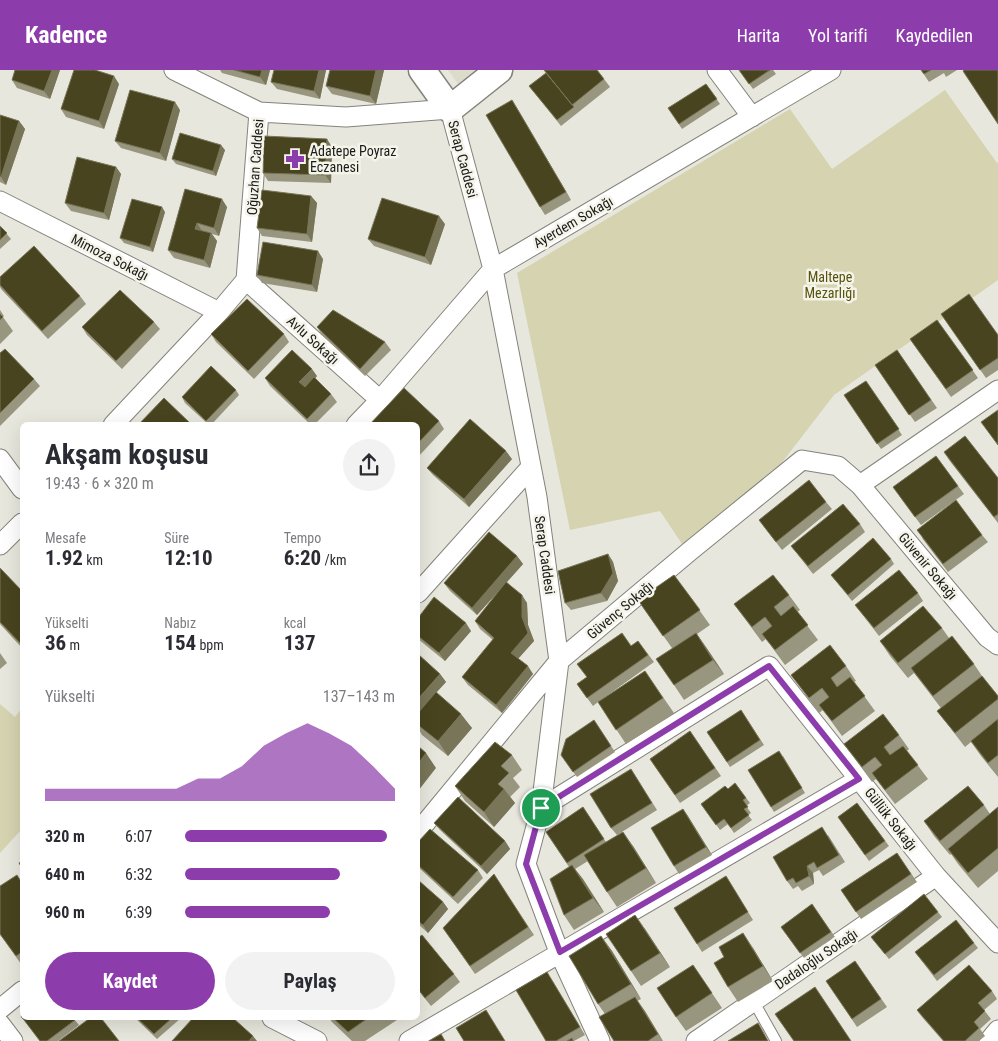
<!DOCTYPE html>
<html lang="tr">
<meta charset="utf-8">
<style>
:root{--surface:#fff;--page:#f2f2f3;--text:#2b2b33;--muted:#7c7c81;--accent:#8d3cab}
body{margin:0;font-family:"Roboto Condensed",sans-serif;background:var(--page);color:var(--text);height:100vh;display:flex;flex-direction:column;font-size:19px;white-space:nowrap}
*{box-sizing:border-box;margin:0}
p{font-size:16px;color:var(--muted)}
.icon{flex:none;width:28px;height:28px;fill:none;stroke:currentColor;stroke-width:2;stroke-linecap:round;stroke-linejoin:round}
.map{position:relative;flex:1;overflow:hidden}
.panel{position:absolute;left:20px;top:352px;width:400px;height:598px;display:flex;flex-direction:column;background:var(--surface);border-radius:8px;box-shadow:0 5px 20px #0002}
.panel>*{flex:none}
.pin{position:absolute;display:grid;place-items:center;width:42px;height:42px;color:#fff;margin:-21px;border:2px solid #fff;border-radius:50%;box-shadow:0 1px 5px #0007}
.round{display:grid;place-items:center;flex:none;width:52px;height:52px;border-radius:26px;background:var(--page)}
.headline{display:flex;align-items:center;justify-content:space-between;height:85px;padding:0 25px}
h1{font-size:28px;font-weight:700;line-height:38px}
.figures{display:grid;grid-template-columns:repeat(3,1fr);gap:8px;height:85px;padding:5px 25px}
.figures div{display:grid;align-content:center}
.figures b{font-size:21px;font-weight:700}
.figures small{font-size:14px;font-weight:400}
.figures p{font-size:14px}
.chart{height:140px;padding:10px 25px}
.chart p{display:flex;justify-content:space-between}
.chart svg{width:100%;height:90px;margin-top:5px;fill:var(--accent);opacity:.7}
.cta{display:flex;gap:10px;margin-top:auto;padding:10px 25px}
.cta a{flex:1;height:58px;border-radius:30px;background:var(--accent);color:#fff;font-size:20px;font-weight:700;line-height:58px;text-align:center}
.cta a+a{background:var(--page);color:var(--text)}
ul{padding:0 25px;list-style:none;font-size:16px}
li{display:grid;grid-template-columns:80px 60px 1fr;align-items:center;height:38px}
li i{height:12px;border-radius:6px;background:var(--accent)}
header{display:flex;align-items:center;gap:30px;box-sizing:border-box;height:70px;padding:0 25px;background:var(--accent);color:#fff}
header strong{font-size:24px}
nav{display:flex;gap:28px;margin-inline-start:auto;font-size:18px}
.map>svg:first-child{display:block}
.built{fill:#dddccb}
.green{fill:#d6d3b1}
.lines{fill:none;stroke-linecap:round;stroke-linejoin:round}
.lane-casing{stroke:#84837b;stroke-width:12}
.street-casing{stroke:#84837b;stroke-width:21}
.secondary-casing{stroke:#84837b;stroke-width:29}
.lane{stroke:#fff;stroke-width:10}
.street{stroke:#fff;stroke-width:19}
.secondary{stroke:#fff;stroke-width:26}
.wall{fill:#98967e}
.shaded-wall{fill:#787558}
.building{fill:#48441f;stroke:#787558}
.route-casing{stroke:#fff;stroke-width:10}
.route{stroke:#8d3cab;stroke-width:6}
.labels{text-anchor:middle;stroke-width:5;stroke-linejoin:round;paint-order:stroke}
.poi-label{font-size:14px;fill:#1b1b17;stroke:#f5f4eb;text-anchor:start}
.street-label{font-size:14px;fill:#1b1b17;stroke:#f5f4eb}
.park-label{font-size:14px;fill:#58520c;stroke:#f5f4eb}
</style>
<header>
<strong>Kadence</strong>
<nav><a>Harita</a><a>Yol tarifi</a><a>Kaydedilen</a></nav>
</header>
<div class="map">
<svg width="998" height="971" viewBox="0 0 998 971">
<rect width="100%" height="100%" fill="#e7e7dd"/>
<path class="built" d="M448,0H476L458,14Z"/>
<path class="green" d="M945,20L997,93H998V210L834,325L780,395L684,477L660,441L570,460L517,203L790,39L832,99Z
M0,634L15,647L22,638V759L0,783Z"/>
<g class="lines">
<g class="lane-casing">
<path id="lane" d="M754,932L776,971"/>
</g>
<g class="street-casing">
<path id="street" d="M174,0L259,42L346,47L450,39L493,199L537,427L559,591L541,738L526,794L559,882L600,971
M717,0L752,47
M0,131L219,242
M246,210L380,330
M113,355L219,242L246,210L259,42
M356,355L380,330L493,199L831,0
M0,389L22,419
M860,415L998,320
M0,475L22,453
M418,523L531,397
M541,738L769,596L936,806L998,873
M418,762L559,591L690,481L802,390L838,396L860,415L987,567L998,575
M0,939L22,921
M272,948L317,971
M0,954L13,971
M409,971L859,709
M696,971L936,806
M989,971L998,960"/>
</g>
<g class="secondary-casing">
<path id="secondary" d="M422,0L450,39L499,0"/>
</g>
<use href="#lane" class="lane"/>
<use href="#street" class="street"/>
<use href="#secondary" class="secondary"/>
</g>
<path class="wall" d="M15,0H60L50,29L17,18L12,10Z
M220,0H270L266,15L222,3Z
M274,0H326L320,29L277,19L271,12Z
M330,0H384L376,34L332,24L326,16Z
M739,0H773L776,4L753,19Z
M921,0H957L946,7L944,3L929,12Z
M604,9L610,17L561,56L529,16Z
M119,14L104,59L66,47L61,39Z
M706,14L720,34L682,59L668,38Z
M517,38L571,130L545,145L540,137Z
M180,40L166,91L121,78L115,71Z
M0,45L19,51L25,59L6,115L0,112Z
M332,77L331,113L268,111L263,103Z
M225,80L216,106L176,94L172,89Z
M116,97L121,104L109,150L71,141L65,133Z
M185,119L227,137L219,166L212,164L217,171L210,198L174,188L168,180Z
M311,126L317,133L312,172L262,166L257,158Z
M165,142L153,182L124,173L120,168Z
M445,154L431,195L374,176L368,169Z
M0,156L11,169L0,179Z
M323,189L317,222L262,213L257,205Z
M0,207L80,226L86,234L48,269L1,219L0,217Z
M0,240L4,246L3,247L13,261L0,274Z
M941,244L998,265V300L986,308Z
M937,250L978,308L951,327L910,269Z
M154,252L160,259L122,299L87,265L82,257Z
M317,257L385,272L391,280L365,306L322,265Z
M211,264H284L289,272L254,309L216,272Z
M897,280L937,338L915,352L875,295Z
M0,283L34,309L40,316L0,356Z
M317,306L315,308L331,324L337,332L314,355H311L270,316L265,308Z
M866,311L902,365L881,379L844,325Z
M236,320L239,325L211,355H209L185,333L182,327Z
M439,351L444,359L418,387V355Z
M944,382L998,408V453L949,390Z
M936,386L964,424L921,455L893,417Z
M512,389L469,437L433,405L427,398Z
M826,432L832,439L782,480L759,450Z
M860,454L865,462L813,504L791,476Z
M982,465L988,472L948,502L922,468Z
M608,484L613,492L618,511L607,531L571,540L565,533Z
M517,486L523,494L507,512L527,533L528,555L534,571L518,589L533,604L502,643L468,615L462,607L493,570L480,559L475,551L497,523L477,545L450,521L444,513Z
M891,489L894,494L852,531L831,505Z
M0,498L22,521V578L0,554Z
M674,505L710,555L697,564L724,604L684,630L674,615L672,578L638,530Z
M918,523L923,531L879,566L855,535Z
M789,525L800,540L797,542L818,570L785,595L766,569L762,572L734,534Z
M418,548L471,561L445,591L418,569Z
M942,558L949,568L974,594L984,609L998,626V707L981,686L971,672L965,677L948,655L937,641L941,638L914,603L908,608L890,586L880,571Z
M638,571L654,592L601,630L645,601L674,643L626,674L598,632L593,636L577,614Z
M0,583L7,593L0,599Z
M846,596L856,611L854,612L875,641L842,666L823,640L819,643L791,605Z
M440,604L446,612L436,622L472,658L448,686L422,665L418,658V643Z
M741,640L764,675L730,697L707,662Z
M594,650L615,682L577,707L561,685Z
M690,661L721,706L680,733L650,689Z
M899,665L909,679L907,681L928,709L895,734L876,709L872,712L844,674Z
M512,685L522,700L513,708L520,717L510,727L515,733L494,757L465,731L455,716Z
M783,686L805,723L774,742L771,737Z
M636,707L657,740L617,765L611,758Z
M735,713L750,733L746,736L751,743L748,745L752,750L734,763L728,754L720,760L701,734L728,719Z
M857,733L889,776L869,791L838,747Z
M984,735L990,744L998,737V801L978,818L958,794L951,784L950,785L934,766L924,751Z
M583,737L606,772L633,776L656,813L617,837L607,822L588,791L575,799L604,842L574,860L564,845L569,797L546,762Z
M683,739L712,785L679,804L674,796Z
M434,753L505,771L510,779L487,804L440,760Z
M828,765L845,792L823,806L819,800L813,803L814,814L802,821L798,816L793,819L787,811Z
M418,772L478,800L483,808L458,834L418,797Z
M897,783L917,812L861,849L841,820Z
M726,806L753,850L702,882L697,874Z
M418,810L443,832L448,839L428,863L418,854Z
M499,812L534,865L475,904L443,858Z
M22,813V893L21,894L0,864Z
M812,834L835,867L804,888L781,857Z
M938,842L942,847L889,889L871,867Z
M645,859L670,897L641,916L631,901Z
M601,866L612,881L641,929L637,931L663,971H614L605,944L598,934Z
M418,868L454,904L460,912L431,936L418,920Z
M974,873L978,878L937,911L915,882Z
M753,878L773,911L738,932L728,917Z
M855,891L887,937L857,957L826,911Z
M693,895L722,938L686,961L676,947Z
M552,910L585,965L574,971H546Z
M992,921L997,929L984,940L991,949L980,959L985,966L979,971H943L922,947L917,940Z
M73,948L79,955L58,971H40Z
M135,948H181L157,969Z
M329,948H400L365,971H352L332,952Z"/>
<path class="shaded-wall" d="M52,0H60L50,29L44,21Z
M262,0H270L266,15L260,7Z
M319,0H326L320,29L314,21Z
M376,0H384L376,34L370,26Z
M114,6L119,14L104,59L99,51Z
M512,30L517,38L571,130L566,122Z
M175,32L180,40L166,91L160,83Z
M19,51L25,59L6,115L1,107Z
M327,69L332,77L331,113L325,105Z
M221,75L225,80L216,106L213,101Z
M116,97L121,104L109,150L104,143Z
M311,126L317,133L312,172L307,164Z
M222,129L227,137L219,166L214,158Z
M162,137L165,142L153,182L150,177Z
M439,146L445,154L431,195L425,187Z
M197,153L202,161L195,159Z
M211,163L217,171L210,198L204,190Z
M318,181L323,189L317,222L312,215Z
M312,299L317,306L305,320L299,312Z
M506,381L512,389L469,437L464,429Z
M608,484L613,492L618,511L607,531L601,523Z
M517,486L523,494L477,545L472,538Z
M522,525L527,533L528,555L534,571L516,591L511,583L522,547Z
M466,553L471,561L445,591L439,583Z
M696,563L706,577L724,604L713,590Z
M528,596L533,604L502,643L496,635Z
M440,604L446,612L418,643V629Z
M461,644L472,658L448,686L438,671Z
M426,683L436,698L418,721V694Z
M504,719L515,733L494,757L484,742Z
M683,739L688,746L712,785L706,777Z
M623,762L633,776L656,813L646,798Z
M505,771L510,779L487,804L481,796Z
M572,795L583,809L604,842L593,828Z
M807,796L813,803L814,814L809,806Z
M443,832L448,839L428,863L423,855Z
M635,845L645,859L670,897L660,883Z
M743,863L753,878L773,911L763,896Z
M601,866L612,881L641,929L631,914Z
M635,927L645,941L663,971L658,964Z
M253,966L257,971H249Z"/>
<path class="building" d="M15,0H52L44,21L12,10Z
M74,0H95L114,6L99,51L61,39Z
M234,0H262L260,7Z
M274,0H319L314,21L271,12Z
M330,0H376L370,26L326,16Z
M544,0H597L604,9L572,35Z
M739,0H770L749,14Z
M921,0H931L924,4Z
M964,0H998V54L963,1Z
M546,3L574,37L557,50L529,16Z
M706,14L717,29L679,54L668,38Z
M130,20L175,32L160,83L115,71Z
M512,30L566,122L540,137L486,45Z
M0,45L19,51L1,107L0,106Z
M180,63L221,75L213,101L172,89Z
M264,66L327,69L325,105L263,103Z
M77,87L116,97L104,143L65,133Z
M185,119L222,129L214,158L197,153L195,159L211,163L204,190L168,180Z
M262,120L311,126L307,164L257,158Z
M382,128L439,146L425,187L368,169Z
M132,129L162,137L150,177L120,168Z
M0,156L7,163L0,170Z
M263,172L318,181L312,215L257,205Z
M34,176L80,226L42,261L0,215V207Z
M120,220L154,252L116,291L82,257Z
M969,224L998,265V288L980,300L941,244Z
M247,229L284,264L248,301L211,264Z
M333,240L385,272L360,299L317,257Z
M0,244L3,247L0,250Z
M937,250L973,300L946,319L910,269Z
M5,279L34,309L0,343V283Z
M292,280L312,299L299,312L305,317L314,307L331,324L307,349L265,308Z
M897,280L931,330L909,345L875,295Z
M211,296L236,320L206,351L182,327Z
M866,311L899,359L877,374L844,325Z
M404,318L439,351L418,373V355H371L370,354Z
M164,328L192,355H138Z
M998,340V375L981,352Z
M470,349L506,381L464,429L427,398Z
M965,366L998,408V444L994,447L944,382Z
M936,386L958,416L915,447L893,417Z
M809,410L826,432L776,472L759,450Z
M956,430L982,465L943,494L917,460Z
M843,434L860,454L808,496L791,476Z
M489,462L517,486L472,538L444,513Z
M873,468L891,489L848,525L831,505Z
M608,484L613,503L601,523L565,533L558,501Z
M0,498L22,521V575L0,552Z
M899,500L918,523L874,558L855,535Z
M674,505L700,540L663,566L638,530Z
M773,505L789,525L774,537L781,546L793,536L808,555L775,580L762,564L772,556L765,547L752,557L734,534Z
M506,512L522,525V547L528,563L511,583L528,596L496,635L462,607L494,568L475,551Z
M434,527L466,553L439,583L418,566V548Z
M923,536L942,558L898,593L880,571Z
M622,563L631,576L638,571L648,585L587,628L577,614L587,607L577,594Z
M696,563L713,590L674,615L656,589Z
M952,566L974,594L933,626L911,598Z
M830,575L846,596L831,608L837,617L850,607L865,626L832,651L819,635L829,627L822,618L809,628L791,605Z
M418,584L440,604L418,629Z
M645,601L663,628L616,660L598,632Z
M982,606L998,626V629L955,663L937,641Z
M436,622L461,644L438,671L418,655V643Z
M741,640L760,670L727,692L707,662Z
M883,644L899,665L884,677L890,685L903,676L918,695L885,720L872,703L882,695L875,687L862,697L844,674Z
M998,649V685L988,693L971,671Z
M594,650L611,676L573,702L561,685L566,669Z
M690,661L715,698L675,725L650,689Z
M495,672L512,685L501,696L509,703L498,714L504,719L484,742L455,716Z
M418,676L426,683L418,694Z
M779,681L802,718L771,737L748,700Z
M631,699L652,733L611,758L590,724Z
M735,713L746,728L743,730L748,737L744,739L749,745L731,758L724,749L716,755L701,734L725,716L728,719Z
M968,716L984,735L940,771L924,751Z
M458,727L505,771L481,796L434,753Z
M857,733L885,771L865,785L838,747Z
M583,737L604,769L567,793L546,762Z
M998,737V778L968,803L948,779Z
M683,739L706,777L674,796L651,758Z
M822,757L839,785L817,798L814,792L807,796L809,806L796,813L793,808L787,811L773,787Z
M430,759L478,800L453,827L418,795V772Z
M623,762L646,798L607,822L584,785Z
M897,783L911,804L856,842L841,820Z
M22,791V798L19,793Z
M572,795L593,828L564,845L550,809Z
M494,804L528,857L470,896L443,858Z
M17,805L22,813V882L16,886L0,864V816Z
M726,806L748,842L697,874L674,838Z
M418,810L443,832L423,855L418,851Z
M924,824L938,842L885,884L871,867Z
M812,834L831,862L800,883L781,857Z
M635,845L660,883L631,901L606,864Z
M956,850L974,873L934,905L915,882Z
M743,863L763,896L728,917L714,893L724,887L719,877Z
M422,865L454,904L425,928L418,919V868Z
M601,866L631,914L598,934L569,886Z
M855,891L881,929L852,949L826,911Z
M693,895L712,923L676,947L657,918Z
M969,895L992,921L978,933L985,941L974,952L979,958L965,971H944L917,940Z
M547,902L580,957L556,971H546L516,920Z
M815,917L851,971H794L775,944Z
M635,927L658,964L648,971H614L599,947Z
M486,940L505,971H464L456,958Z
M22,945V948H73L75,950L47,971H40L21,946Z
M90,948H101L119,971H59Z
M137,948H172L154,964Z
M193,948H233L253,966L249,971H172Z
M333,948H368L348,962Z
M758,953L768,971H728Z
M441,964L445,971H429Z
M572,968L573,971H567Z"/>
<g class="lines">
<g class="route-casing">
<path id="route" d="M769,596L859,709L560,882L526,794L541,738Z"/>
</g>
<use href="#route" class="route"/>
</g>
<defs>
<g id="pharmacy-bare" transform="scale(1.5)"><path d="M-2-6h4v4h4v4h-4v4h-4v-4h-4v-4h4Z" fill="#8d3cab" stroke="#f5f4eb" stroke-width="2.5" paint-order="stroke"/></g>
</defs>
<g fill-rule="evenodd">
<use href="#pharmacy-bare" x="295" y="89"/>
</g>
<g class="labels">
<g class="poi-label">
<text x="310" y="86">Adatepe Poyraz<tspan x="310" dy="16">Eczanesi</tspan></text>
</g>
<g class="street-label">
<text transform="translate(463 89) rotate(75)" y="5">Serap Caddesi</text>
<text transform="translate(255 97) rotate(-86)" y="5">Oğuzhan Caddesi</text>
<text transform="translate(573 152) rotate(-30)" y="5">Ayerdem Sokağı</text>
<text transform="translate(110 187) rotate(27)" y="5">Mimoza Sokağı</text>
<text transform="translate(313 270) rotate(42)" y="5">Avlu Sokağı</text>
<text transform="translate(545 485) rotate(82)" y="5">Serap Caddesi</text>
<text transform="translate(928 496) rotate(50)" y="5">Güvenir Sokağı</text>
<text transform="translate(620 540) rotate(-40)" y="5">Güvenç Sokağı</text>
<text transform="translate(891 749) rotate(52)" y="5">Güllük Sokağı</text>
<text transform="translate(816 889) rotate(-34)" y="5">Dadaloğlu Sokağı</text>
</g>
<g class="park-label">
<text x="830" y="212">Maltepe<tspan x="830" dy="16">Mezarlığı</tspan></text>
</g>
</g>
</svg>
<div class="pin" style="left:541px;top:738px;background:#1e9e55"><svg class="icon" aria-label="arrive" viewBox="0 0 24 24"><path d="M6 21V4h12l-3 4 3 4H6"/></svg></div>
<section class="panel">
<div class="headline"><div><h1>Akşam koşusu</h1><p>19:43 · 6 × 320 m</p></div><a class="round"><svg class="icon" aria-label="share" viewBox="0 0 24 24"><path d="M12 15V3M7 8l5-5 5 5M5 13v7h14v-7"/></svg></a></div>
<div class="figures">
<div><p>Mesafe</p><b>1.92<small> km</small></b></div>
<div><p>Süre</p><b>12:10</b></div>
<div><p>Tempo</p><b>6:20<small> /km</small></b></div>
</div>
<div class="figures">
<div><p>Yükselti</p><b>36<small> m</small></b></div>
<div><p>Nabız</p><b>154<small> bpm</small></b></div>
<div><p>kcal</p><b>137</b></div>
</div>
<div class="chart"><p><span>Yükselti</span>137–143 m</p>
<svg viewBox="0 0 160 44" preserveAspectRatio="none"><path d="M0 44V38L10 38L20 38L30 38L40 38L50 38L60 38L70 33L80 33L90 27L100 17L110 11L120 6L130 11L140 17L150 27L160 38V44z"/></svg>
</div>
<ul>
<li><b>320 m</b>6:07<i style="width:96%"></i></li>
<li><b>640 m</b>6:32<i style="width:74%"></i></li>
<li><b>960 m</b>6:39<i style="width:69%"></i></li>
</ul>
<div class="cta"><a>Kaydet</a><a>Paylaş</a></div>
</section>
</div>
